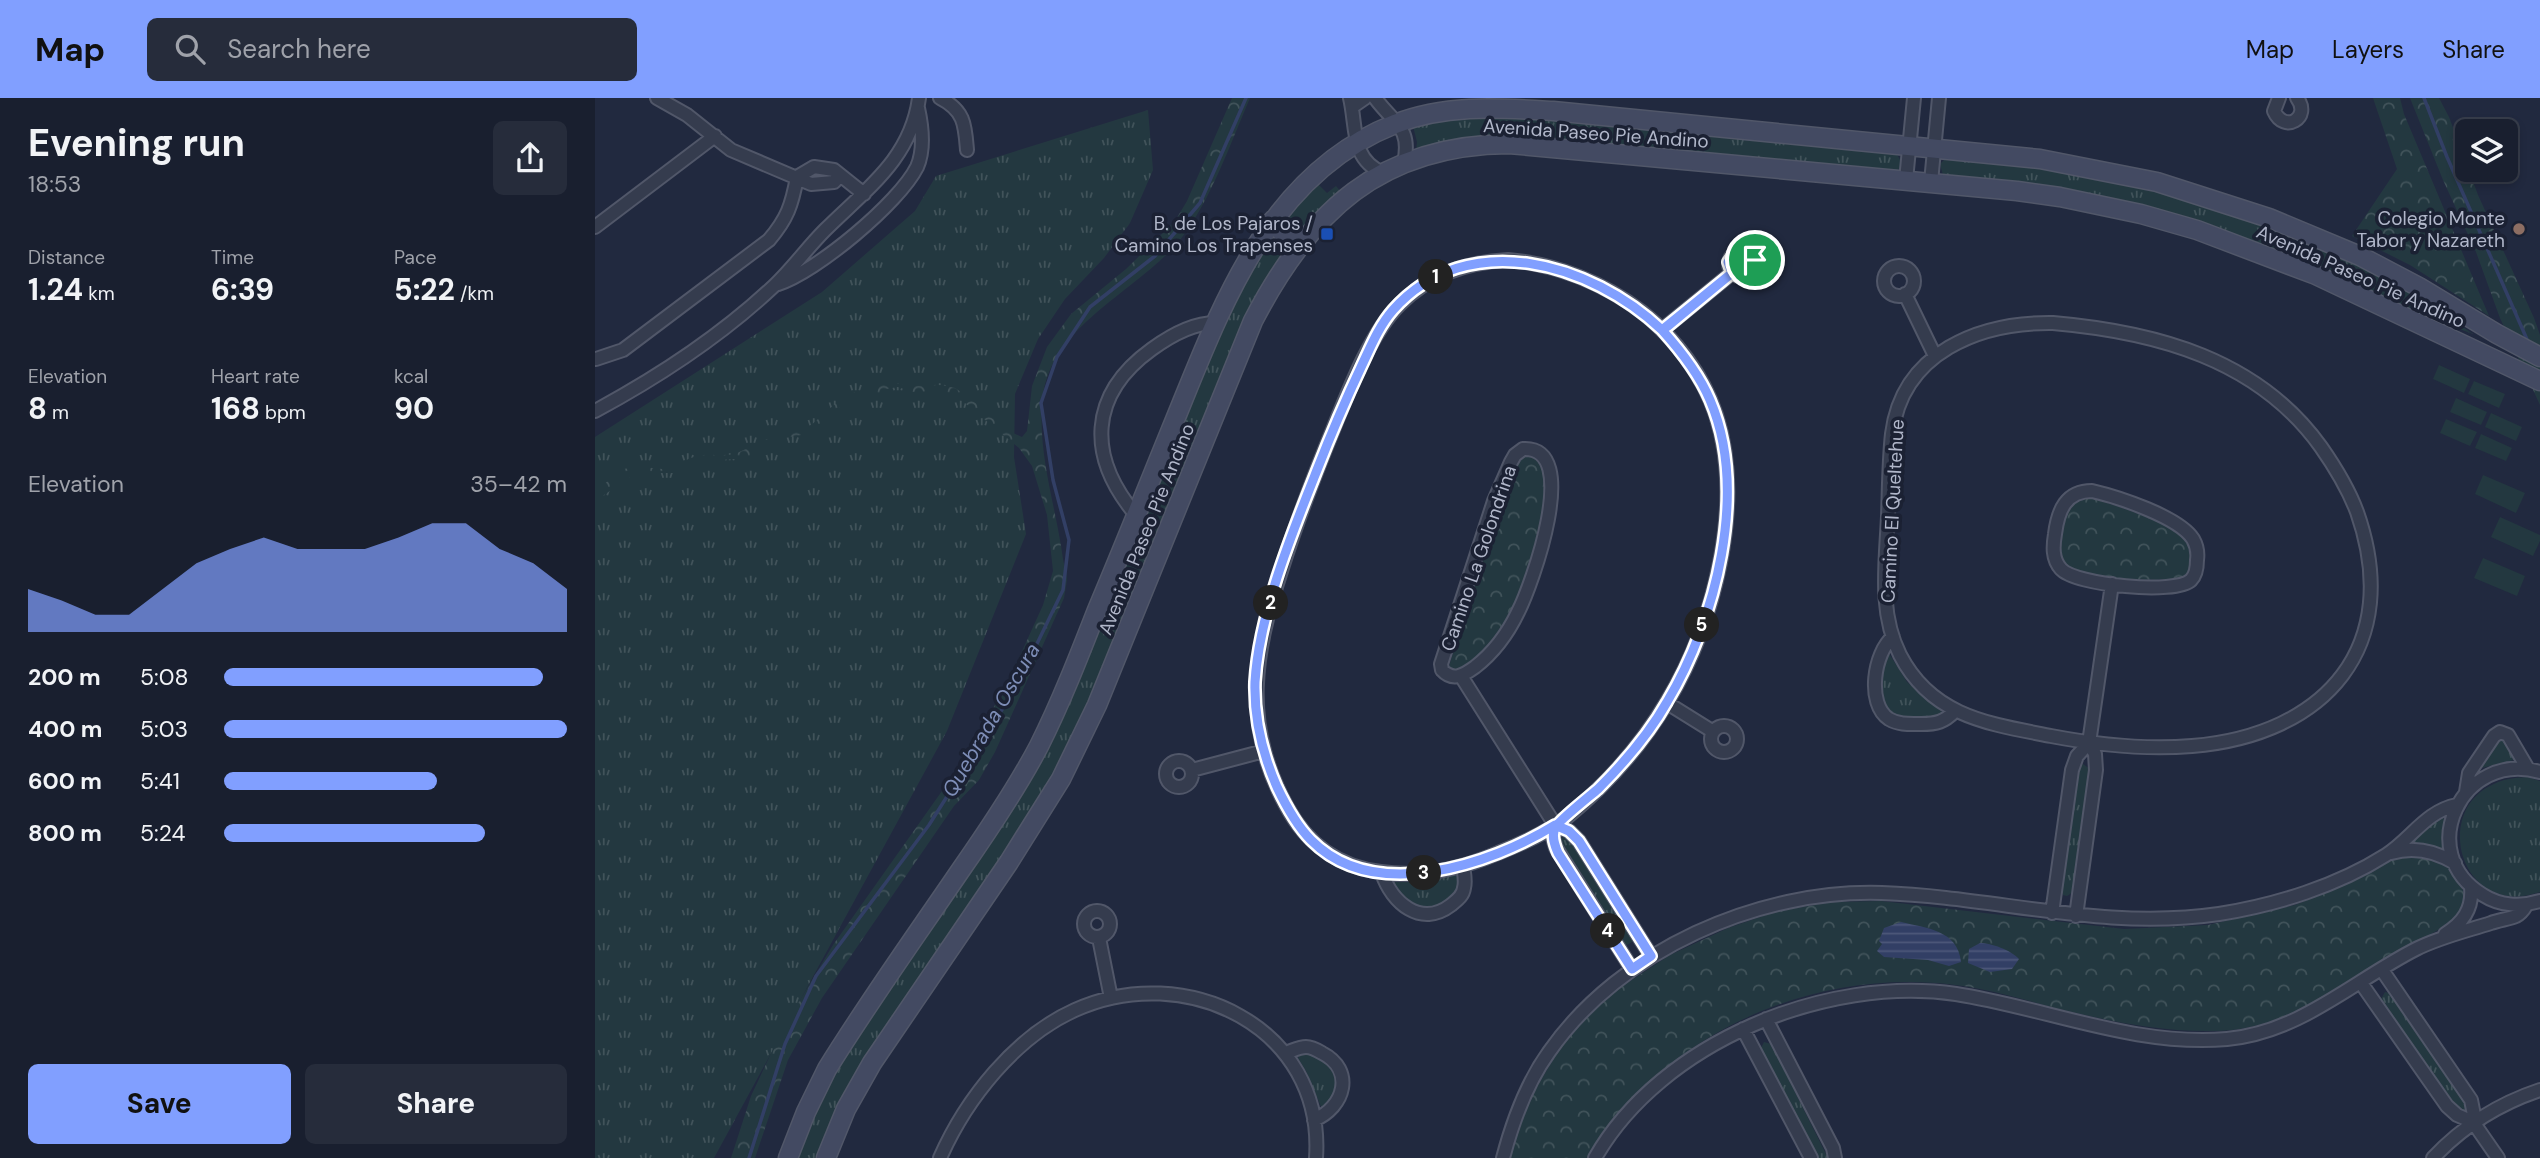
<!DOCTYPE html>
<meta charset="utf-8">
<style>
:root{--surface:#191f2f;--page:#262c3b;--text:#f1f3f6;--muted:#9fa2aa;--line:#373d4b;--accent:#819fff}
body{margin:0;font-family:"DM Sans",sans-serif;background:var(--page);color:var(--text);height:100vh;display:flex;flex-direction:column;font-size:26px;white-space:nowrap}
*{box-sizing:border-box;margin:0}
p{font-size:23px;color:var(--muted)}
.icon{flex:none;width:38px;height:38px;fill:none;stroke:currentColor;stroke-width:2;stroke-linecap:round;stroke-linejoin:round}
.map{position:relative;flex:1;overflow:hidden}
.details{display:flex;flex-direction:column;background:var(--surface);width:595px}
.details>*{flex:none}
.fabs{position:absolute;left:1860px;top:21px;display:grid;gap:14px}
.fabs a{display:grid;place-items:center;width:63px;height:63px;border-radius:10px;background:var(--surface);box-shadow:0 4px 10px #0003,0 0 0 2px var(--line);font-size:35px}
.pin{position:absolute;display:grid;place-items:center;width:60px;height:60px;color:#fff;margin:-30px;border:4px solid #fff;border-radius:50%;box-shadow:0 2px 7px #0007}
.km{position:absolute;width:35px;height:35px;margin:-18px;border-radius:50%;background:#222;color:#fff;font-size:19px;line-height:35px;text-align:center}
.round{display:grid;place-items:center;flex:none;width:74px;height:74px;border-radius:10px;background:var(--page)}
.head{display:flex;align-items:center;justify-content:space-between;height:119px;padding:0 28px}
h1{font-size:38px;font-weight:700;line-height:52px}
.stats{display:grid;grid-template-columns:repeat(3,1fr);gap:10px;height:119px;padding:7px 28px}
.stats div{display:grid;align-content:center}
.stats b{font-size:30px;font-weight:700}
.stats small{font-size:19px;font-weight:400}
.stats p{font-size:19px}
.chart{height:196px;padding:14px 28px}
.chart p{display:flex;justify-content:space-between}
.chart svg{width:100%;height:126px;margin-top:7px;fill:var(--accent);opacity:.7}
.action{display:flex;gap:14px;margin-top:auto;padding:14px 28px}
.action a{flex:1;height:80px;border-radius:10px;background:var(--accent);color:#111;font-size:28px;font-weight:700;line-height:80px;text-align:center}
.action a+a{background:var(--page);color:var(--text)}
ul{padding:0 28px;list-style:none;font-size:23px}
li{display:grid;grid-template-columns:112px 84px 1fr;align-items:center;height:52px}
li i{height:18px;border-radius:9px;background:var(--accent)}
header{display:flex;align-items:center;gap:42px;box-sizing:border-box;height:98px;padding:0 35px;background:var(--accent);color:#111}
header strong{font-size:33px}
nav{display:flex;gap:38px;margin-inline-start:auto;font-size:24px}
.search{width:490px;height:63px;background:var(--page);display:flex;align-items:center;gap:18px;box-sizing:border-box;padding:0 24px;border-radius:10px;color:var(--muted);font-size:26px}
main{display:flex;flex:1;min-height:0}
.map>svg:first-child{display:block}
.grass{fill:url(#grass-tufts)}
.park{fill:url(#park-crowns)}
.garden{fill:#233840}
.water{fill:url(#water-rules)}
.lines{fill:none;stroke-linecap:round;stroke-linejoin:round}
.stream{stroke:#323f65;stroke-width:3.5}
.minor-casing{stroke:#515769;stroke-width:16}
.secondary-casing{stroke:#515769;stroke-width:21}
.minor{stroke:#353c4e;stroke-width:12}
.secondary{stroke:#434a62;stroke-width:18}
.route-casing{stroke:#fff;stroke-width:14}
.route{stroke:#819fff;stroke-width:9}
.education-dot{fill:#8d6e63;stroke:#1b2133;stroke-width:2.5}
.transit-dot{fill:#1a4fb4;stroke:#1b2133;stroke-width:2.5}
.labels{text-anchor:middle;stroke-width:7;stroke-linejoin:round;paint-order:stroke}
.street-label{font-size:19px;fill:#b1b7ca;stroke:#1b2133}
.poi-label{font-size:19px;fill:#b1b7ca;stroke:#1b2133;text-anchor:end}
.water-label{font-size:21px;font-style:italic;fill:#7e8eb8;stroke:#1b2133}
</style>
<header>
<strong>Map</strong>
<div class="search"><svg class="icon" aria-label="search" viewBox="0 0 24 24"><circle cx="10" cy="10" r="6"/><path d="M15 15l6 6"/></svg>Search here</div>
<nav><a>Map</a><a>Layers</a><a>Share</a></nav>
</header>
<main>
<section class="details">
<div class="head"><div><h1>Evening run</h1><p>18:53</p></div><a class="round"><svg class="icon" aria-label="share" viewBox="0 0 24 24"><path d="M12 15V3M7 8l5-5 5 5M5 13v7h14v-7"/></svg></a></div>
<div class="stats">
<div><p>Distance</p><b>1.24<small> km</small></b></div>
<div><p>Time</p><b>6:39</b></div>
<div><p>Pace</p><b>5:22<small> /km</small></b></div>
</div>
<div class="stats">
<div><p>Elevation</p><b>8<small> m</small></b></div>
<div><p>Heart rate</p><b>168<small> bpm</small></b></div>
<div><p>kcal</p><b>90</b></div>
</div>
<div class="chart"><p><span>Elevation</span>35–42 m</p>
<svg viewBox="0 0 160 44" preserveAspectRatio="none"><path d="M0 44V29L10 33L20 38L30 38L40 29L50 20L60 15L70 11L80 15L90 15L100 15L110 11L120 6L130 6L140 15L150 20L160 29V44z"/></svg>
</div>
<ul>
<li><b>200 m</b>5:08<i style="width:93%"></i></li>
<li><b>400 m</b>5:03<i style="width:100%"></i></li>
<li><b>600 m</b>5:41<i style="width:62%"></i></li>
<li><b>800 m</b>5:24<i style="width:76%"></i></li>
</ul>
<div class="action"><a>Save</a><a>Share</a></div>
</section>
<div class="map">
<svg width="1945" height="1060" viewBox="0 0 1945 1060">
<defs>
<pattern id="grass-tufts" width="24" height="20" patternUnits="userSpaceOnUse" patternTransform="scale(1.75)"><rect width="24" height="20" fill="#233840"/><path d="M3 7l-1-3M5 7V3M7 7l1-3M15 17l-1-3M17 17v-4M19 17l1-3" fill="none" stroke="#41535a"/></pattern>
<pattern id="park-crowns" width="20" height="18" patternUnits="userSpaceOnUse" patternTransform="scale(1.75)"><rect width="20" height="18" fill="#233840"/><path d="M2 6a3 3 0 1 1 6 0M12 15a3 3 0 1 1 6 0" fill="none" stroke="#41535a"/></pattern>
<pattern id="water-rules" width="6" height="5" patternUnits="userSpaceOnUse" patternTransform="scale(1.75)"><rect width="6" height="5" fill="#323f65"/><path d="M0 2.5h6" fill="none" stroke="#4d587a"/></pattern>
</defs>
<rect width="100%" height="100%" fill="#21293f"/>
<path class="grass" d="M553,12L558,72L535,125L509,160L470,201L443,241L420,296L419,359L431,436L352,633L119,1060H0V339L227,194L320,113L341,78Z
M910,17L1301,55L1307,65L1303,72L1296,75L896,38L849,44L821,53L822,44L818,28L855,20Z
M1351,60L1429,66L1553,89L1700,137L1805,186L1878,236L1792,204L1695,159L1634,135L1587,122L1352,80L1348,77L1345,66Z
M721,84L732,95L741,88L746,94L723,114L706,133L690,120Z
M673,142L691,154L494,607L459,680L224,1060H201L207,1041L244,966L414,714L628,224Z
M1293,554L1312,584L1347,614V619C1283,623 1285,617 1289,556Z
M1907,640L1920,659L1919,662L1887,670L1886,666L1904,641Z
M1488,666L1495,671L1478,794L1472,798L1468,797L1466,792L1483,670Z
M1932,679L1945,683V794C1934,797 1924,800 1913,798C1859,790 1847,712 1895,688C1907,681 1918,680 1932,679Z
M1844,720H1848L1850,723L1847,737L1848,754L1815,747L1813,743Z
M968,739H974L1037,837V844L1032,847L1026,843L965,747V741Z
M862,777C870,793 854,801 843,811C823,810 809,802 798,784H830Z
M1790,894L1794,895L1872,1007L1871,1012H1862L1786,901Z
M1169,944L1176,946L1233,1060H1222L1166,950Z
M714,954L732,964L741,975C742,991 739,1001 727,1011L711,973L703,960L705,956Z"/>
<path class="park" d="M637,0H655C637,42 615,103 588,138C548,191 457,225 448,298C441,352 461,408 468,461C469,468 472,474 472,482L469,500L400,654L384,682L359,708L227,900L193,962L160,1060H136L156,998L187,932L238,847L376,652L419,571L448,507L458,473L452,417L437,368L424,350L358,295L339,293L317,294L303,289L291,291L281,297L258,301L244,310L218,335L182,341L172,350L155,360L126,362L113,360L91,367L79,375H54L37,378L0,403V394L27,371L48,369L67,371L85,366L95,360L114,356L124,358L140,356L172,341L214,329L240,306L260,294L296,284L317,288L347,287L360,290L391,311L418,335L427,339L432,333L437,288L452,249L476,216L531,171L580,123L592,103Z
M1778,0H1805L1809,16L1894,218L1815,167L1757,138L1802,71Z
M1815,0H1844L1854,19L1883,97L1939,220L1945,237V307L1905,220L1881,154L1848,82Z
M936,357C941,361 947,367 949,374C958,403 929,491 915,519C903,540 881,567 857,573L854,569L860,547L909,396L924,364L929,358Z
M1493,399C1514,405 1583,427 1593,444C1599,455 1596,471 1589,480C1564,483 1495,484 1475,470C1471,467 1467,461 1464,458C1467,431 1463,406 1493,399Z
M1813,758C1825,759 1838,759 1849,766C1862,775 1874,797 1869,812C1865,824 1807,850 1793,859C1738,893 1686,933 1618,933C1567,934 1513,923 1464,911C1430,902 1395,891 1360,887C1216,869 1067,936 993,1060H916L918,1045L936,999L969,943L1011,899L1075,857L1133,830L1180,814L1235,804L1286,803L1529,831L1613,827L1700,807L1773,776L1797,762Z"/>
<path class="garden" d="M1844,267L1875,281L1869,295L1838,281Z
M1879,283L1910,296L1904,310L1873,296Z
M1861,300L1892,314L1886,327L1855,314Z
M1896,315L1927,329L1921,343L1890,329Z
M1851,321L1882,334L1875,348L1845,335Z
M1886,336L1917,350L1911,363L1880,350Z
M1888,377L1930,395L1921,415L1880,396Z
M1905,419L1945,437V443L1938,458L1896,439Z
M1888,460L1930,478L1922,498L1879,480Z"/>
<path class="water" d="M1306,824C1331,830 1363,832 1366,864L1354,868L1333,862L1289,859L1282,853L1287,846L1284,843L1289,830Z
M1385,845C1396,845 1416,852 1424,861L1417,871L1395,874L1373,865L1374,851Z"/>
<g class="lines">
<path class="stream" d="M1829,0L1852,59L1934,246
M154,1060L190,946L221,878L334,727L420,591L468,492L474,442L458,382L446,305L462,259L495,209L560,158L605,105L651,0"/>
<g class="minor-casing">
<path id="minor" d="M62,0L92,17L136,52L216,86L239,84L245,77
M345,0C370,13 370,27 372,52
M755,0C762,29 755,61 788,75
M780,0C799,26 817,29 809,65
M1684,0L1679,13C1689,36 1717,20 1702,0
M757,9L770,0
M202,79L219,69L239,72L269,96
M1311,82L1319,0
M1336,84L1344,0
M0,129L120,38
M1134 166a13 13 0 1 1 26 0a13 13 0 1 1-26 0Z
M913,162C961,166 1009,185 1047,214C1080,240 1108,277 1121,317C1150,406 1119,526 1072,604C1046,648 1010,688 971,720C951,735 926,746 903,755C866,771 827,780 786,774C744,769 712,746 692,709C646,626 659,555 687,470C700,429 715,389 731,349C749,306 772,238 805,206C835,176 872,164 913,162Z
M1289 183a15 15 0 1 1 30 0a15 15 0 1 1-30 0Z
M183,186C221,174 304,105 322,69C330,51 327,28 323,10
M1310,196L1340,258
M1458,225C1561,234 1663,261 1726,349C1740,369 1753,390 1762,414C1809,548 1731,637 1597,648C1549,652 1503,647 1456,638C1395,626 1337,619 1305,557C1283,513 1291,465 1293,418C1294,391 1294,363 1297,336C1307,254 1385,224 1458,225Z
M1067,232L1137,175
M1,261L28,252L174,142C192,121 197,107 202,79
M0,313C65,278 126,238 180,187C198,170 212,150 230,132C270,92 316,61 324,0
M928,351C988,347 936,489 923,514C913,535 898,555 880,569C869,577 858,584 847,572L846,566L899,403L916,364L920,357Z
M1497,393C1523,399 1584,419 1598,441C1602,448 1603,455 1602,462C1602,469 1601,477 1596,482C1581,497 1480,487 1466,471C1457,461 1458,448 1460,436C1463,412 1471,393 1497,393Z
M541,417C492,359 493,297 557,251C575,238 598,225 620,225
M1298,539C1279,554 1271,606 1294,621C1304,627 1315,626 1326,626C1342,626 1349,624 1360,613
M866,578L960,727L974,733L984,743L1056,858
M1072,605L1117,633
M1116 641a13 13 0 1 1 26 0a13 13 0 1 1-26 0Z
M571 676a13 13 0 1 1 26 0a13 13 0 1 1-26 0Z
M597,672L669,653
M1945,674C1867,651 1818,755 1888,797C1905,808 1926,809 1945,803
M1871,694L1874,675L1899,638L1905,634L1913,637L1933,671
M960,727L958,740L961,750L1037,871
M1796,755C1819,748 1840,753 1860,765
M787,775C797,805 826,830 856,807C862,802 868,798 869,790C871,783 869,775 868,768
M489 826a13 13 0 1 1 26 0a13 13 0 1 1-26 0Z
M1457,815L1477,672L1482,658L1494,645L1517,486
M1481,818L1501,672L1500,656L1494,645
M1850,836C1868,825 1878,811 1876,789
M504,840L516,900
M1787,872L1876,1002L1879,1017L1878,1024
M1766,885L1852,1008L1862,1017L1878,1024
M1171,921L1238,1050L1240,1060
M1148,931L1216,1060
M690,955C697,953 704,949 711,949C717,949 722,952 727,955C760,972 750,1009 719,1022
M1878,1024L1903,1060
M345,1060C371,1001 420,939 480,912C590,862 730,929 721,1060
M908,1060C918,1022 931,986 954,954C1025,852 1164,791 1287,795C1402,799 1507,833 1624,816C1681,807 1742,788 1791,757C1816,741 1831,713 1862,707
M1000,1060C1066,944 1232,877 1361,896C1451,910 1540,949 1632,941C1706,934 1758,883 1821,851C1845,839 1871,833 1896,825C1904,822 1914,821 1921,818C1927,815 1929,811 1932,806
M1838,1060C1868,1028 1903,1006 1945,992"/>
</g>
<g class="secondary-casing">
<path id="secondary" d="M678,122L689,137L706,144
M193,1060L211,1014L232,971C274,903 320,839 365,773C393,733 421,692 444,648C466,604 484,558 502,512C527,453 551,393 575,334C624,215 670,77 800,26C851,6 904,10 958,13L1445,61L1562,84L1674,120L1765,158L1824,189L1902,236L1945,259
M231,1060L251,1011L277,965L414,764L466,681L502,607L658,223C715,113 785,47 914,46L1422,93L1465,99L1546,116L1602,132L1721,177L1945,283"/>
</g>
<use href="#minor" class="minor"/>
<use href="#secondary" class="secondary"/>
</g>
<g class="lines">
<g class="route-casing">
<path id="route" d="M1160,162V170L1155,177L1144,179L1137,175L1067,232C996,165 873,128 798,212C784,228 776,248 767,267C751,301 736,336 722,372C697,435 664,516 660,584C659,620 668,657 682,689C691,708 701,727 716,742C779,806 895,767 960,727L974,733L984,743L1056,858L1037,871L963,755C960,748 956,738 960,730C962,724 995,698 1003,691C1029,665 1054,636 1072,604C1121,522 1154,393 1115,302C1104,276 1086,253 1067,232L1073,228L1137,175L1133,164L1140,154L1152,153L1160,162"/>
</g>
<use href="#route" class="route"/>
</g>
<circle class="education-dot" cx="1924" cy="131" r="7"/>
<rect class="transit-dot" x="725" y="129" width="14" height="14" rx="3.5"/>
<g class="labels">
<g class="street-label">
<text transform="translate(1001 35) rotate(4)" y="7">Avenida Paseo Pie Andino</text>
<text transform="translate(1766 178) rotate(24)" y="7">Avenida Paseo Pie Andino</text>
<text transform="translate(1297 413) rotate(-87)" y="7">Camino El Queltehue</text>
<text transform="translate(551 431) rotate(-68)" y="7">Avenida Paseo Pie Andino</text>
<text transform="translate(883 460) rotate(-71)" y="7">Camino La Golondrina</text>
</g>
<g class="poi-label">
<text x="1910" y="127">Colegio Monte<tspan x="1910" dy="22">Tabor y Nazareth</tspan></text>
<text x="718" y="132">B. de Los Pajaros /<tspan x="718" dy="22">Camino Los Trapenses</tspan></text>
</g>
<g class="water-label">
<text transform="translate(396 622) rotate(-60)" y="7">Quebrada Oscura</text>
</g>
</g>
</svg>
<div class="fabs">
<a><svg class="icon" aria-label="layers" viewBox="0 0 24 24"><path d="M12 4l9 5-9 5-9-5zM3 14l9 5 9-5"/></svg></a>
</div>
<div class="pin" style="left:1160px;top:162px;background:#1e9e55"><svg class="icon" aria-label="arrive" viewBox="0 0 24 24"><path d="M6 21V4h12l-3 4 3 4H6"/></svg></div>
<b class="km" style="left:841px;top:179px">1</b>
<b class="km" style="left:676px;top:505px">2</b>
<b class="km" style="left:829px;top:775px">3</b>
<b class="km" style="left:1013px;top:833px">4</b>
<b class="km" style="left:1107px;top:527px">5</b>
</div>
</main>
